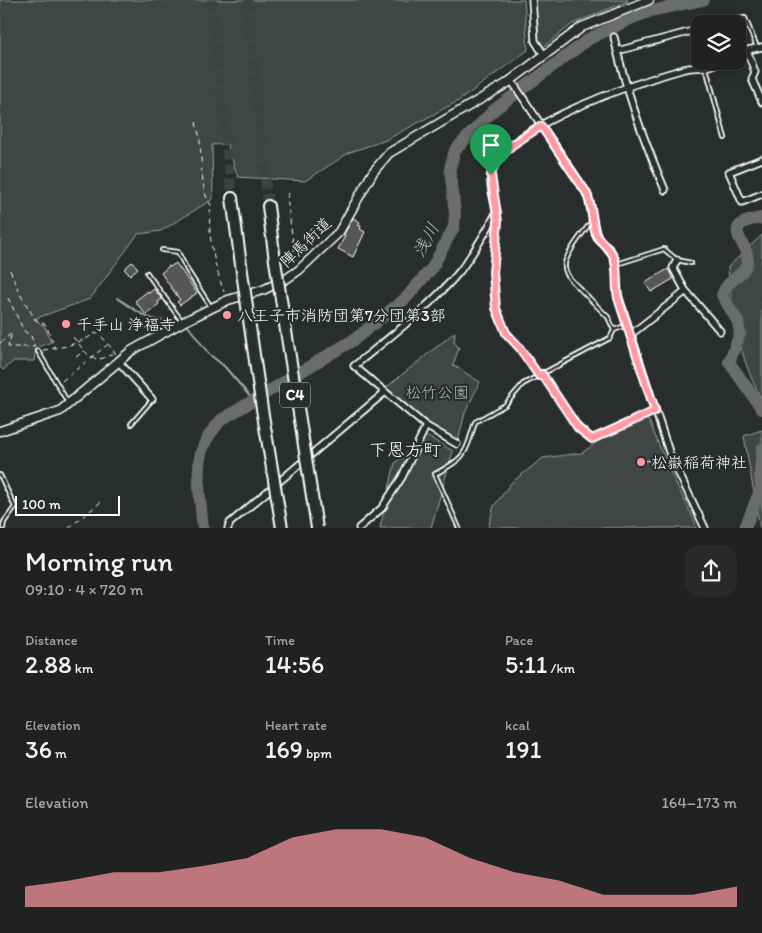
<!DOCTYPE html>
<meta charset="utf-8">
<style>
:root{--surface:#202222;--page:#282a2a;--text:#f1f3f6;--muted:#a2a4a5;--line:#3d3f40;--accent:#ff9aa2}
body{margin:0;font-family:Itim,"Klee One",sans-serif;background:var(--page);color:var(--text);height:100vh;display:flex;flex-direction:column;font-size:19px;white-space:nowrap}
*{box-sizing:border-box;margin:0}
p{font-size:16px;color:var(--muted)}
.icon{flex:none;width:28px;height:28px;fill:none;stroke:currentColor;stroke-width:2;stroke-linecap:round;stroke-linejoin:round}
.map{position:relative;height:528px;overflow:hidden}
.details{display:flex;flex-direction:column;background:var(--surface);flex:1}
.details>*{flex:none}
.tools{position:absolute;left:691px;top:15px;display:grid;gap:10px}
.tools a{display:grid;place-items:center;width:55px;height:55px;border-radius:10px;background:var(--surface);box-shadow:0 2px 12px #0003,0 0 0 1px var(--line);font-size:25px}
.scale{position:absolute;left:15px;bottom:12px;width:105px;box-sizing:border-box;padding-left:5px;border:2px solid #fff;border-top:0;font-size:14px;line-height:18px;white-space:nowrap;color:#fff;-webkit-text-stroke:4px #2a2d2e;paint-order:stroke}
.pin{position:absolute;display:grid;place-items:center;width:42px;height:42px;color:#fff;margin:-51px -21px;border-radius:50% 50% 50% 0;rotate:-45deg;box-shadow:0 0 5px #0007}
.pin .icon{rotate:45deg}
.round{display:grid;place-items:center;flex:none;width:52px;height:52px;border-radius:15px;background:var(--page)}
.head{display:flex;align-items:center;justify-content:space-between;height:85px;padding:0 25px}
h1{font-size:28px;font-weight:600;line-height:38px}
.figures{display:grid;grid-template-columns:repeat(3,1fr);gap:8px;height:85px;padding:5px 25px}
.figures div{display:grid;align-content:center}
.figures b{font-size:25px;font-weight:600}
.figures small{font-size:14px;font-weight:400}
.figures p{font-size:14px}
.chart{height:140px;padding:10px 25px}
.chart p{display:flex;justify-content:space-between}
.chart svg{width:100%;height:90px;margin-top:5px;fill:var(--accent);opacity:.7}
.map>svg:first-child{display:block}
.green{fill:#414445;stroke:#a0a2a2}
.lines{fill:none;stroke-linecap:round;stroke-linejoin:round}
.stream{stroke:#a6a7a7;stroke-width:2}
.river{stroke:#6a6c6d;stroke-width:12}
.building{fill:#555758;stroke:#fff}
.motorway-tunnel{stroke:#3f4243;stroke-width:10;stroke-dasharray:10 5;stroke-linecap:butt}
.service-casing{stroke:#fff;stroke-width:6}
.minor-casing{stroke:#fff;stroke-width:9}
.secondary-casing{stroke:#fff;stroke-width:11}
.motorway-casing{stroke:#fff;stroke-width:14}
.path{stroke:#fff;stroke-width:1;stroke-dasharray:5 4;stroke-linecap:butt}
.service{stroke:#2a2d2e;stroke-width:2.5}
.minor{stroke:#2a2d2e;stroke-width:5.5}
.secondary{stroke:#2a2d2e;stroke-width:8}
.motorway{stroke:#2a2d2e;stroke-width:10}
.motorway-bridge-casing{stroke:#fff;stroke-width:14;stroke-linecap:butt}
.motorway-bridge{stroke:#2a2d2e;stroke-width:10}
.route-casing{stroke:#fff;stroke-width:10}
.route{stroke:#ff9aa2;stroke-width:6}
.poi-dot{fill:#ff9aa2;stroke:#2a2d2e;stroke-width:2}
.labels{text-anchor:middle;stroke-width:4.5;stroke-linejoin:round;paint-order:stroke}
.shield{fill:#2a2d2e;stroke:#bfc0c0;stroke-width:1}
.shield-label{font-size:15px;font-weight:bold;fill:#fff}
.street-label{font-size:16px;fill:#fff;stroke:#2a2d2e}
.poi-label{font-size:16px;fill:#fff;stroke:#2a2d2e;text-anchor:start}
.park-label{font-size:16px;fill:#b3b4b5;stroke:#2a2d2e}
.water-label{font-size:18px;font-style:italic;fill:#b4b6b6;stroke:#2a2d2e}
.neighbourhood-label{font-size:18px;fill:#fff;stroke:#2a2d2e}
</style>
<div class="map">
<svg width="762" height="528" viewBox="0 0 762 528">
<rect width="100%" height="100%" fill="#2a2d2e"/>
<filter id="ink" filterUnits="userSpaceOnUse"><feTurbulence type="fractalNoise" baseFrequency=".02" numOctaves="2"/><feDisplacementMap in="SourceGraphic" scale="10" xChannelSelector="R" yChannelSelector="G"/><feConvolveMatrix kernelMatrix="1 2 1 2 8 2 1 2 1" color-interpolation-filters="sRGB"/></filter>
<g filter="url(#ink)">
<path class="green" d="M0,0H524L528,50L460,100L386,140L350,152L305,181L238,177L227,144L212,145L213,199L161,231L138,234L90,299L34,319L45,327L51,342L36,348L34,361H14L3,370L0,367Z
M536,0H628V1L572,24L542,48L537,38Z
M762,235V399C739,360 732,312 728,267Z
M455,332L454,342L459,348L453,365L480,382L465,413L458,441L428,424L383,390Z
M636,413L649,421L668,467L695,522L696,528H488L494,506L511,483L543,458L582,453Z
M762,430V528H760L744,436Z
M426,436L453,451L431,528H380L395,463Z"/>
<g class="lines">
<path class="stream" d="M117,298C142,313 146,324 180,320
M188,326L209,354L224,366L253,400"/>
<path class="river" d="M762,218C712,225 756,245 746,266C740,279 728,278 722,295L738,322L740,334L729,362L762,409
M203,528C201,508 195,468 202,450C206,438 213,430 221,420L355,339L406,298L432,268L454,227L455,214L450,168L455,150L494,110L589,39L628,20L651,11L703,0
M745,528L761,488L760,475L762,449"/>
</g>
<path class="building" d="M353,218L360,222L358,225L361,226L360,229L365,232L353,257L338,249L345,236L344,234Z
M132,262L138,268L130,275L124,269Z
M176,263L197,293L180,305L177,302L180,300L161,273L169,266L170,267Z
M668,269L673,279L651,292L645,283Z
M154,289L162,299L158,302L159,304L146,315L135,301L148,291L149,293Z"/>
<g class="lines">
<path class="motorway-tunnel" d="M211,0L232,198
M247,0L268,206"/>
<g class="service-casing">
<path id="service" d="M731,20L745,18L757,47
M706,68L725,138
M497,214C501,267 476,301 519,347
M162,250L178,252L187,270L211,307
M617,264L664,249L677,260L691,263
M147,273L181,320
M614,330L627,325
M38,351L67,401
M542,374L579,428L592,439L626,423
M131,424L151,401
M0,475L15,507L4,522L3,528
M459,528L435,474C466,458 465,455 475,422L505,405L523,384L610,338L614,330L608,317L570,279C567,275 564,269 565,263C568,252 584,231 592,221"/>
</g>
<g class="minor-casing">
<path id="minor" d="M532,0L535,41L544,55
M614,37C625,89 644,141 665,190
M747,50L755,72L752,79L762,102
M617,51L700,29
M738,52L762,47
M511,80L586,192C593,206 591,220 596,234C600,243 609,247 613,255C619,268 615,284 619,298L670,455L705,528
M762,159L729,172L742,202L762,194
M677,260L673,268L685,290L720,331
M630,335L686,291
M118,361L152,399
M457,444L426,426L354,366C390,337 430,307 460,271C474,252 486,232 497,212C494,199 488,183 492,170C506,125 641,81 684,69C697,66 709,70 721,61
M228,528L230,523L384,393
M359,528L382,508L402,477L426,426"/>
</g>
<g class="secondary-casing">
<path id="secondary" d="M0,431L60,411L131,351L183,322L228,300L263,290L286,279L299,270L339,232L373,172L389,153L506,84L582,27L649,0"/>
</g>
<g class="motorway-casing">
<path id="motorway" d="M232,198L242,272
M268,206L275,261"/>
</g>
<path class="path" d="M196,122C197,129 200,135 200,142C202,159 200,192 211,205C206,233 215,266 224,292
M289,193L287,198L296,264
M10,270L20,294L35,319L46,325L55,348
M8,298L24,331L31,336L35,347
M73,337C87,353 93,368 114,352
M0,343L12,333L8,347H34
M43,350C62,348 79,344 96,333L103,338L116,354
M521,350L536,371
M76,357L84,351
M62,381L107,345
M630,421L649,413
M645,461L664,457
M69,528L102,501"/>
<use href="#service" class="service"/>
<use href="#minor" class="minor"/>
<use href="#secondary" class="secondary"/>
<use href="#motorway" class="motorway"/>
<g class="motorway-bridge-casing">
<path id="motorway-bridge" d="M275,261L317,528
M242,272L262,409L282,528"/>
</g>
<use href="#motorway-bridge" class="motorway-bridge"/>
</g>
</g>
<g class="lines" filter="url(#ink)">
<g class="route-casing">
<path id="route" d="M541,126L586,192C593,206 591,220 596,234C600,243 609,247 613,255C619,268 615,284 618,298L655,411L592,439L578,428L542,374L539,376L519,347L506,333L496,308L493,272L498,222L491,175L495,163L512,145Z"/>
</g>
<use href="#route" class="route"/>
</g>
<g class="poi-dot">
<circle cx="227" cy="315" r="5"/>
<circle cx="66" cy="324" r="5"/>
<circle cx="641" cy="462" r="5"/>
</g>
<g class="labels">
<rect class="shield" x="280" y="382.5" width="30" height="25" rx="4"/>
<g class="shield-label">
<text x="295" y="400">C4</text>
</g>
<g class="street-label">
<text transform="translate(305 242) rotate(-44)" y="6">陣馬街道</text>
</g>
<g class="poi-label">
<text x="237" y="321">八王子市消防団第7分団第3部</text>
<text x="76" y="330">千手山 浄福寺</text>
<text x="651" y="468">松嶽稲荷神社</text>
</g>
<g class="park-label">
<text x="437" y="398">松竹公園</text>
</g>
<g class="water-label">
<text transform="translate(426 240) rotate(-62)" y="6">浅川</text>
</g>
<g class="neighbourhood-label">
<text x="405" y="456">下恩方町</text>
</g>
</g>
</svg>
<div class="tools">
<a><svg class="icon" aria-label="layers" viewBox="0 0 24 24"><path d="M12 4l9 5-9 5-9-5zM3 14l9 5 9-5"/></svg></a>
</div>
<div class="scale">100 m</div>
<div class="pin" style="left:491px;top:175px;background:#1e9e55"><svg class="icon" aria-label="arrive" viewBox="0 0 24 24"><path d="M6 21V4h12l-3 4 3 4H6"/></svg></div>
</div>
<section class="details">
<div class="head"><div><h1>Morning run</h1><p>09:10 · 4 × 720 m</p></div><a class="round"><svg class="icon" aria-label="share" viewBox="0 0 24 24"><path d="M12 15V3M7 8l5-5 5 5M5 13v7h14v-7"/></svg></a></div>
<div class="figures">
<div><p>Distance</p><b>2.88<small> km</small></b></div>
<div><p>Time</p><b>14:56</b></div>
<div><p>Pace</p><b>5:11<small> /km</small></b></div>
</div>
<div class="figures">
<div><p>Elevation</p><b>36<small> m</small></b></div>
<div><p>Heart rate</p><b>169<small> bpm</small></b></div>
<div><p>kcal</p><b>191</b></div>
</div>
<div class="chart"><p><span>Elevation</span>164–173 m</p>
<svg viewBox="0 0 160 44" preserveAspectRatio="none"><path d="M0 44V34L10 31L20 27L30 27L40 24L50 20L60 10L70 6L80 6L90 10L100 20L110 27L120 31L130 38L140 38L150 38L160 34V44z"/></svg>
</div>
</section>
